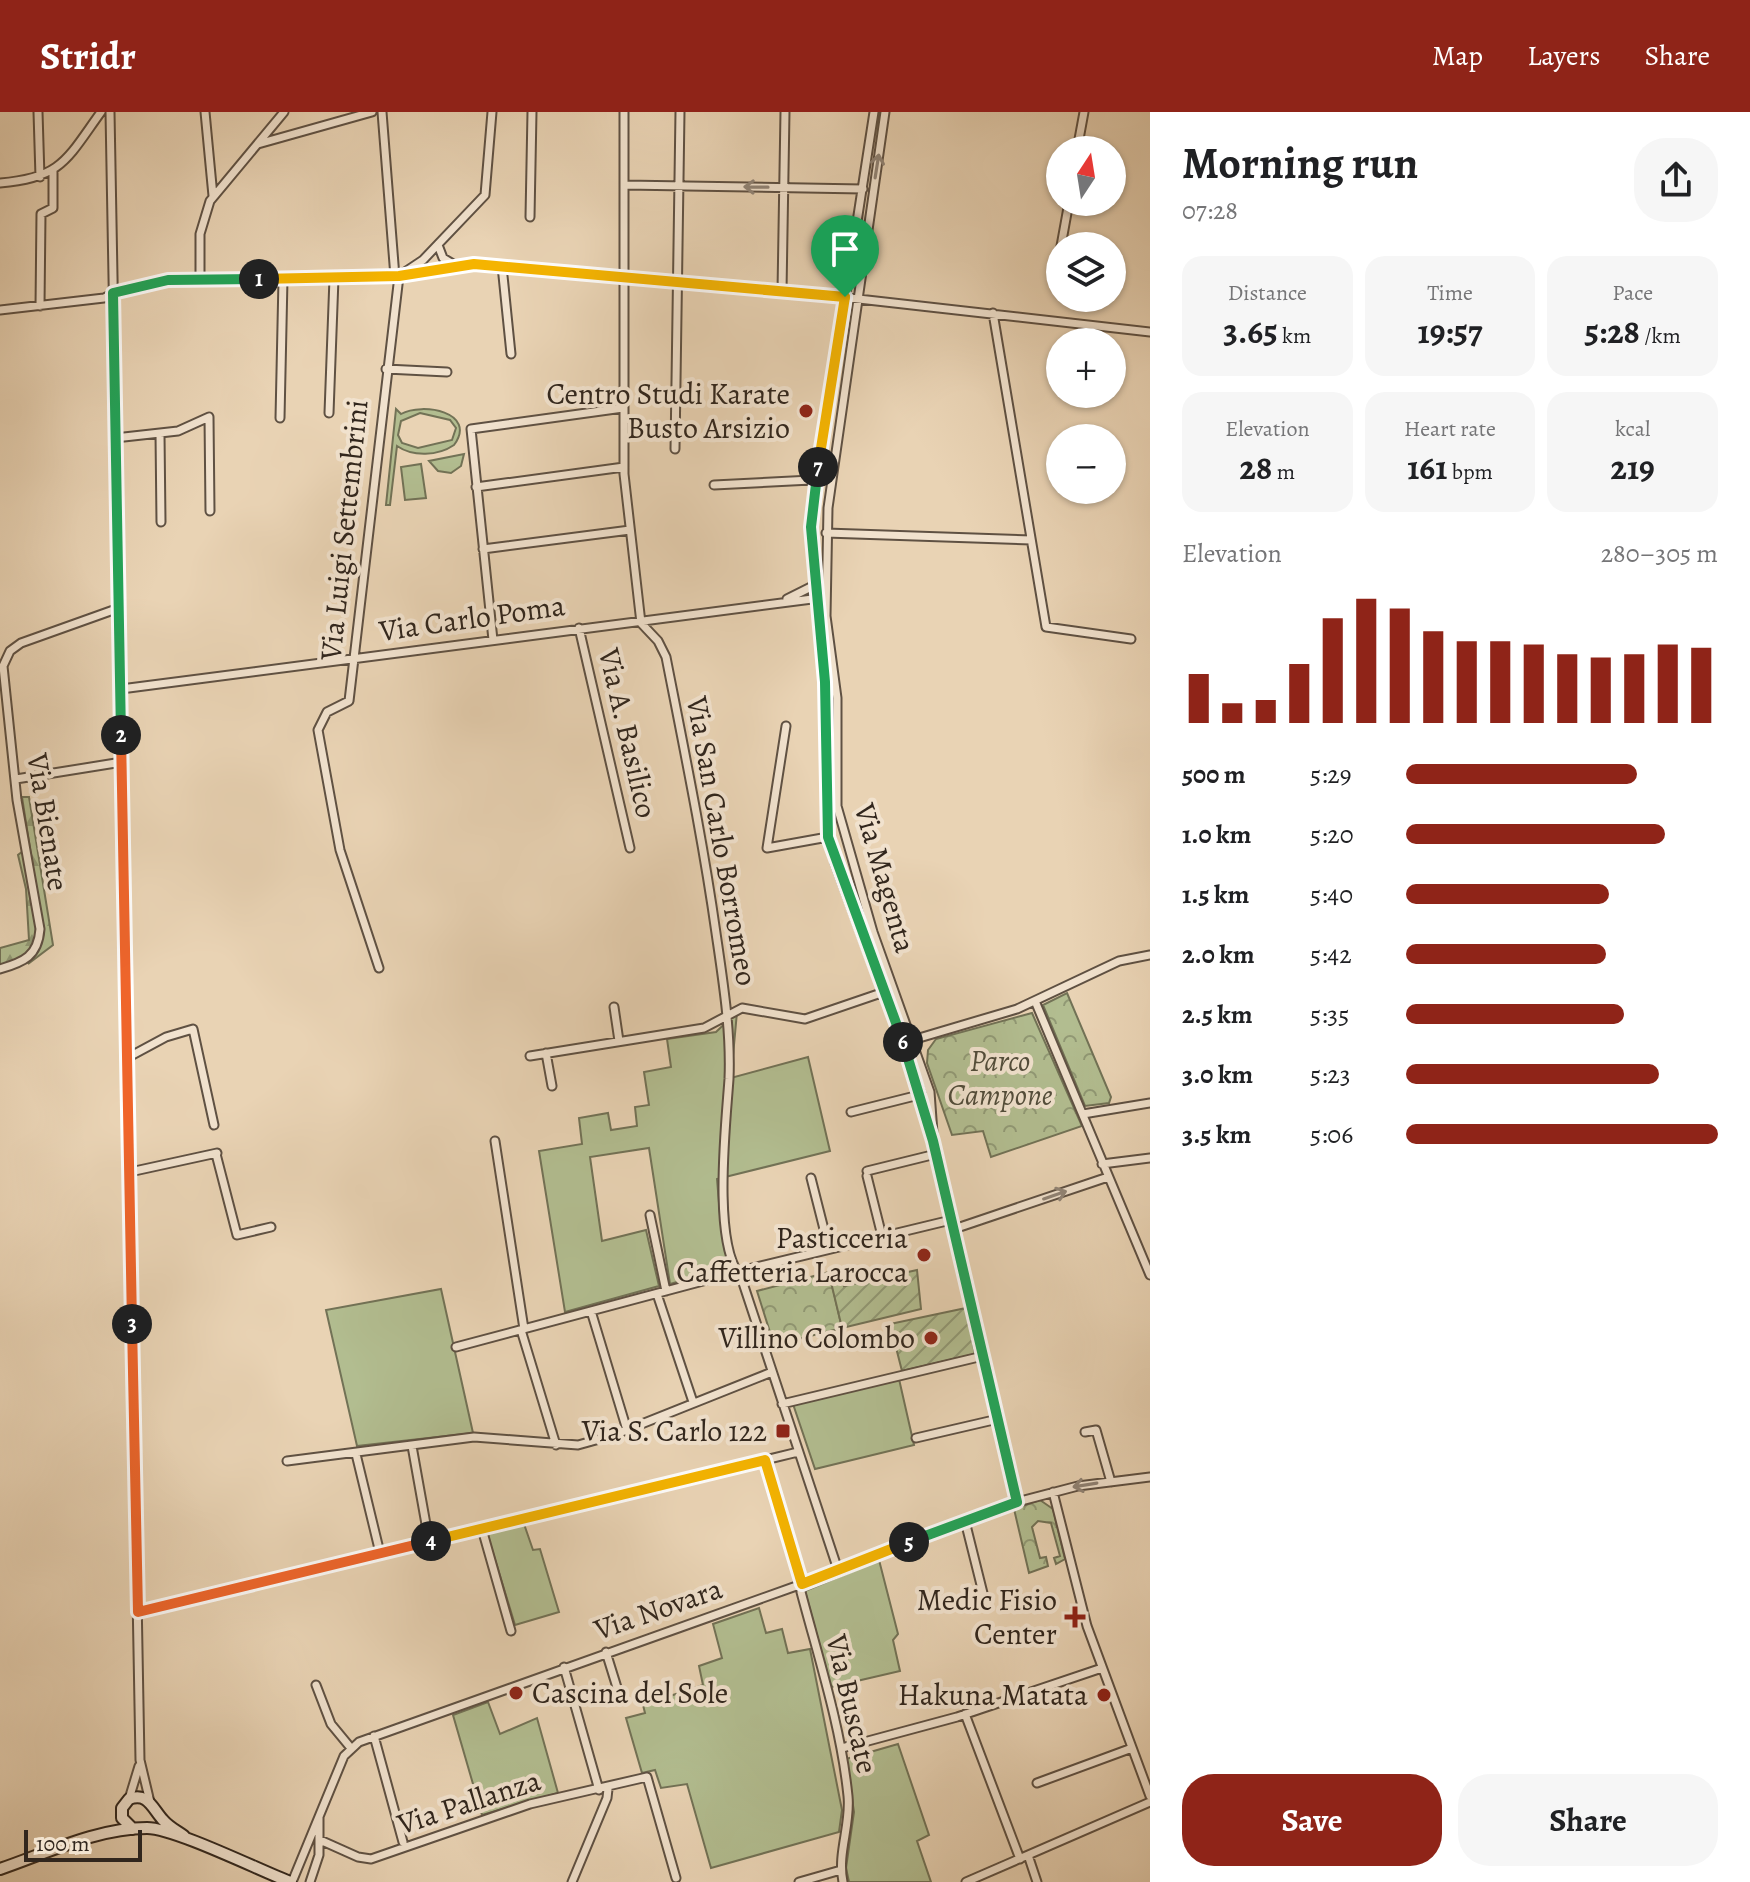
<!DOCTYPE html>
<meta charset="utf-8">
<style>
:root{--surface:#fff;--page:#f6f6f6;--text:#202124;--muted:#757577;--accent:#8f2418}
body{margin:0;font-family:Alegreya,serif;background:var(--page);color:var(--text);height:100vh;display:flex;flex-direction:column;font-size:30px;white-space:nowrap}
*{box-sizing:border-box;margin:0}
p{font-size:26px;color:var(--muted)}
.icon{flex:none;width:44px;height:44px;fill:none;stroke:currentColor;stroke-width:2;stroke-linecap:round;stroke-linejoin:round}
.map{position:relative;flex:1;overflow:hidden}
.panel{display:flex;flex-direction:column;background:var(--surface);width:600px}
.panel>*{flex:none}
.needle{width:52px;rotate:12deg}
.controls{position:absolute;left:1046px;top:24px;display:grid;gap:16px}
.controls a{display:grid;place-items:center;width:80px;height:80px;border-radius:50%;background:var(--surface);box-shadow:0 2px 6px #0004;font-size:40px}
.scale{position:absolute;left:24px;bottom:20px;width:118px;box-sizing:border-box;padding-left:8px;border:4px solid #31261d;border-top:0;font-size:22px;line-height:28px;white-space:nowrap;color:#31261d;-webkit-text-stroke:6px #f1e2ce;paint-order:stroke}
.pin{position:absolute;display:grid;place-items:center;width:68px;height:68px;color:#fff;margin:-82px -34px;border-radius:50% 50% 50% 0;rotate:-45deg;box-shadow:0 0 8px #0007}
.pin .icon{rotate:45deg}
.km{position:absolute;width:40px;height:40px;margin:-20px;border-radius:50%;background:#222;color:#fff;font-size:22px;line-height:40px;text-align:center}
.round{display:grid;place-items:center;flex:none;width:84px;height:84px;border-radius:32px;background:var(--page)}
.headline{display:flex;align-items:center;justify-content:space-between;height:136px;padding:0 32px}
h1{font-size:44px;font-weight:600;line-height:60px}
.metrics{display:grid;grid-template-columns:repeat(3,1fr);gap:12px;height:136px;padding:8px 32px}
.metrics div{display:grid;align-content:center;border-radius:20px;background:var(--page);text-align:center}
.metrics b{font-size:34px;font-weight:600}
.metrics small{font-size:22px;font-weight:400}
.metrics p{font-size:22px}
.chart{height:224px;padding:16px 32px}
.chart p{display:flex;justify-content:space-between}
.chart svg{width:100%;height:144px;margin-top:8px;stroke:var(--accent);stroke-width:6}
.button{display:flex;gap:16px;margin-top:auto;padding:16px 32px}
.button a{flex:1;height:92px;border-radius:32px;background:var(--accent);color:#fff;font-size:32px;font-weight:600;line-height:92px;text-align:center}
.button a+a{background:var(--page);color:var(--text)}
ul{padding:0 32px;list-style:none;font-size:26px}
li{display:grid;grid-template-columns:128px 96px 1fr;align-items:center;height:60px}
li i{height:20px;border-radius:10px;background:var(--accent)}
header{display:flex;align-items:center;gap:48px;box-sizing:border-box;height:112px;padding:0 40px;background:var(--accent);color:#fff}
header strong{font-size:38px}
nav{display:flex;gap:44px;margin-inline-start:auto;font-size:28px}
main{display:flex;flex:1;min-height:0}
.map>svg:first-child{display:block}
.grass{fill:#b2bd90;stroke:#727256;stroke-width:2;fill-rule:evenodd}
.forest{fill:url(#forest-firs);stroke:#727256;stroke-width:2}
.park{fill:url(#park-crowns);stroke:#727256;stroke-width:2}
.garden{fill:url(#garden-furrows);stroke:#727256;stroke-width:2}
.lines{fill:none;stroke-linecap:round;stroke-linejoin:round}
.street-casing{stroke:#5f5143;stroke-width:11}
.secondary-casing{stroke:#31261d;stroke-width:14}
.street{stroke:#f1e2ce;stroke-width:7}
.secondary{stroke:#f1e2ce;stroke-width:10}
.oneway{stroke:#918476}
.split-1-casing{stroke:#fff;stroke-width:16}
.split-2-casing{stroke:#fff;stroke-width:16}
.split-3-casing{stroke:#fff;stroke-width:16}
.split-4-casing{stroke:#fff;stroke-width:16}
.split-5-casing{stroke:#fff;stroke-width:16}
.split-6-casing{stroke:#fff;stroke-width:16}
.split-7-casing{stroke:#fff;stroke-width:16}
.split-8-casing{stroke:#fff;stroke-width:16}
.split-1{stroke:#f5b400;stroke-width:10}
.split-2{stroke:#22a559;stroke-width:10}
.split-3{stroke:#f0652b;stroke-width:10}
.split-4{stroke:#f0652b;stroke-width:10}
.split-5{stroke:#f5b400;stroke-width:10}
.split-6{stroke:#22a559;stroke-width:10}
.split-7{stroke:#22a559;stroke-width:10}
.split-8{stroke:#f5b400;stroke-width:10}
.poi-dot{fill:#8f2418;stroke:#f1e2ce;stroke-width:3}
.labels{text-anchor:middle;stroke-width:8;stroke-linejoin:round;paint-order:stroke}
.poi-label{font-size:30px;fill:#31261d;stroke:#f1e2ce;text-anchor:end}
.street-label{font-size:30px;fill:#31261d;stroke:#f1e2ce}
.park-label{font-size:30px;font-style:italic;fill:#514c3a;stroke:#f1e2ce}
</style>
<header>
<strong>Stridr</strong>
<nav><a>Map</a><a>Layers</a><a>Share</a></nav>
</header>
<main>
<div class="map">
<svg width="1150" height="1770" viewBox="0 0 1150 1770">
<defs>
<pattern id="forest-firs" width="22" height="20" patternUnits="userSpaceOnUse" patternTransform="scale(2)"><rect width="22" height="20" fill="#b2bd90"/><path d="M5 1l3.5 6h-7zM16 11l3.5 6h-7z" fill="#919975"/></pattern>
<pattern id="park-crowns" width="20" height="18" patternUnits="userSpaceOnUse" patternTransform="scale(2)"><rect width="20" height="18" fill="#b2bd90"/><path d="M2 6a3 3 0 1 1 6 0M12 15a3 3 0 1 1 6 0" fill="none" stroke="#919975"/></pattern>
<pattern id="garden-furrows" width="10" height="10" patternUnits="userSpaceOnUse" patternTransform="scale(2)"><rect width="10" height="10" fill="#b2bd90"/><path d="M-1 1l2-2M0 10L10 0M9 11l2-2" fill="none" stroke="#919975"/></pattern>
</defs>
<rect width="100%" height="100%" fill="#e9d3b4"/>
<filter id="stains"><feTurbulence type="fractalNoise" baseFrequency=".0025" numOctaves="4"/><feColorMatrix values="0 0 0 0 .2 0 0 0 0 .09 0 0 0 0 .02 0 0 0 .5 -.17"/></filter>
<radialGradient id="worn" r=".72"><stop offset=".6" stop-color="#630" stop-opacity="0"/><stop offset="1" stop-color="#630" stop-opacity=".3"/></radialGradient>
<path class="grass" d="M396,297L401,302C422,290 478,300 454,333C438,344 413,345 397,334L390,393H386ZM420,301L450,308L456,316L452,328L418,336L402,331L398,323L401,309Z
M464,342L461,354L451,361L438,359L429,349Z
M421,352L426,386L405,388L401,355Z
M737,900L731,966L808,945L830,1039L717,1067L721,1115L730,1155L670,1172L649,1036L590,1045L602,1129L646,1118L659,1174L565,1200L539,1039L582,1032L579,1006L608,1001L611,1018L637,1014L635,995L649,993L644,960L671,955L667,927L716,920Z
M441,1177L473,1321L357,1334L326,1198Z
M899,1267L914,1333L815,1357L793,1292Z
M524,1412L533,1438L540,1437L559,1500L515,1513L487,1421Z
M879,1448L898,1522L893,1528L900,1559L831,1575L805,1479Z
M759,1496L766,1521L782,1517L788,1541L810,1537L842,1698L839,1720L711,1756L687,1672L661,1676L655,1658L642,1661L626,1606L645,1601L643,1593L703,1573L699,1554L722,1546L713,1512Z
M488,1590L500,1622L537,1606L558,1681L482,1703L453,1603Z
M898,1632L929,1723L917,1729L931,1770H849L846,1756L854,1700L846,1647Z"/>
<path class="forest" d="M22,685H29L53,833L28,852L40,835L42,814Z
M23,739C28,764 48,829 25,845C18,849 7,851 0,853V836L29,828L26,777L18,743Z"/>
<path class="park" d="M1067,881L1111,985L1109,991L1085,994L1043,893Z
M1032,901L1082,1014L991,1045L983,1019L952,1023L927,951L928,938L936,927Z
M829,1160L842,1216L774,1233L757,1179Z
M1040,1388L1053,1397L1065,1447L1056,1452L1054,1446L1060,1444L1051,1411L1038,1409L1032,1415L1040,1446L1046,1445L1048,1454L1029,1461L1014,1397Z"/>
<path class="garden" d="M917,1158L921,1197L842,1216L829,1162L840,1160L844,1174Z
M966,1196L975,1242L902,1259L890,1212Z"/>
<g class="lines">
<g class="street-casing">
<path id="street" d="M38,0L40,65
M110,0L140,1648L150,1690
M205,0L213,84
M382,0L395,165
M624,0V362L641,511L658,529L666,545C684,637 703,729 716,821C723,869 731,918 729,967C726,1011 712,1132 741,1165L838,1458
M874,0L811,407L826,575V708L835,751L921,983L1017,1390
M885,0L828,396L826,504L837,586V694L873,820L930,980L933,1021
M258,32L372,0
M1077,38L1084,0
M0,71C62,66 67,47 101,0
M625,73L863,77
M530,105L532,0
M438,133L443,146L453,152
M1061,134L1069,90
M1058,150L1060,141
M502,154L511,242
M200,168V122L210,89L284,0
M782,179L785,0
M40,194L41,102L53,96V58
M0,198L104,186L119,178L168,168L399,164L474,152L770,177L1150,220
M993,201L1046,515L1131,527
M386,257L447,260
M329,301L334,166
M280,306L283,167
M160,322L161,410
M115,326L178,319L209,305L210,399
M675,337L680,0
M714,373L831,367
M476,375L624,355
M826,421L1031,428
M483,437L630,418
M787,487L819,471
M579,516L630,736
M493,528L471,317L623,296
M121,577L820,486
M786,614L767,736L828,725
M16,667L122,650
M379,856L340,738L318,618L327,600L349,589L399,164L423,148L485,83L492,0
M0,857C24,850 38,844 40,817L17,688L3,554L10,539L21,531L119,496
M1035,889L1150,1163
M614,895L619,929
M909,929L1017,897L1119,849L1150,843
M546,941L552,974
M530,944L704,916L742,896L805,907L887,879
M127,946L166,925L193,917L214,1013
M851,1000L923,982
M1083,1002L1150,991
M495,1029L524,1217
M216,1042L237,1123L271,1115
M1102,1052L1150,1046
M867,1059L936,1042
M130,1060L217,1041
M867,1064L882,1124
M811,1066L829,1137
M650,1103L666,1179
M954,1117L1108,1065
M657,1182L693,1290
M591,1199L627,1318
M521,1218L556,1333
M456,1235L748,1157L951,1108
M782,1292L983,1244
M1085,1320L1096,1318L1111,1370
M916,1326L998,1307
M412,1334L429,1429
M356,1342L380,1441
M765,1348L802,1466L801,1480C819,1548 841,1615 848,1684C851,1713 837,1741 843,1770
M287,1349L474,1325L578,1333L614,1323L772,1260
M1053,1380L1087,1514L1150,1684
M965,1409L983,1481
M482,1417L511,1519
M138,1500L798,1340
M606,1540L619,1582
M564,1555L599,1678
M316,1573L331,1612L350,1635
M965,1602L1020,1747
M374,1624L403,1730
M842,1636L957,1605L1102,1556
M1037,1671L1132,1636
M129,1687L139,1654
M320,1728L358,1745L371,1747L530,1692L647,1665L676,1766
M1028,1743L1037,1770
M292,1770L344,1644L359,1630L802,1472L1017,1390L1078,1374L1150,1365
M310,1770L319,1743V1705
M572,1770L607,1686L608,1677
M799,1770L841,1758
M966,1770L1150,1690"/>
</g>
<g class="secondary-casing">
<path id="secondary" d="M133,1717L122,1706V1696L129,1687C148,1680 152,1696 163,1708C169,1715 177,1719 184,1724
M0,1757C47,1741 97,1716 147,1716C174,1716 259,1758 290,1770"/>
</g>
<use href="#street" class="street"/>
<use href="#secondary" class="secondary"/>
</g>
<defs><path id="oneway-shaft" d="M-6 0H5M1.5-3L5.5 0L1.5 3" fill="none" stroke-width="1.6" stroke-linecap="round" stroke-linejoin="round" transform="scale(2)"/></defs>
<g class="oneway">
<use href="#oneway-shaft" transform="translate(877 54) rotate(-81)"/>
<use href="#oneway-shaft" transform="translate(756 75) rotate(-179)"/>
<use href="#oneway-shaft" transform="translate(1055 1083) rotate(-19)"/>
<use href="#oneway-shaft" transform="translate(1085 1373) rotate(171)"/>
</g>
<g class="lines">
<g class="split-1-casing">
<path id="split-1" d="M259,167L399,164L474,152L845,185"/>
</g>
<g class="split-2-casing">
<path id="split-2" d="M121,623L113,181L168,168L259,167"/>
</g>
<g class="split-3-casing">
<path id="split-3" d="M121,623L132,1212"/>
</g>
<g class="split-4-casing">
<path id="split-4" d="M132,1212L138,1500L431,1429"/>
</g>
<g class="split-5-casing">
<path id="split-5" d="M431,1429L765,1348L802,1472L909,1430"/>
</g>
<g class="split-6-casing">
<path id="split-6" d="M903,930L933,1029L1017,1390L909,1430"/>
</g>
<g class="split-7-casing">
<path id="split-7" d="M818,355L811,415L825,570L828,725L903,930"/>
</g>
<g class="split-8-casing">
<path id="split-8" d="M818,355L845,185"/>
</g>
<use href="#split-1" class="split-1"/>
<use href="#split-2" class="split-2"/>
<use href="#split-3" class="split-3"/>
<use href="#split-4" class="split-4"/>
<use href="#split-5" class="split-5"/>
<use href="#split-6" class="split-6"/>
<use href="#split-7" class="split-7"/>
<use href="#split-8" class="split-8"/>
</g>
<g class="poi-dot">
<circle cx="806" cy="299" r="8"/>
<circle cx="924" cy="1143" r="8"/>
<circle cx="931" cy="1226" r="8"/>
<rect x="775" y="1311" width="16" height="16" rx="4"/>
<path d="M1071 1493h8v8h8v8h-8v8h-8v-8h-8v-8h8z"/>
<circle cx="516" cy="1581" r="8"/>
<circle cx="1104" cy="1583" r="8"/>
</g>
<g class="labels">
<g class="poi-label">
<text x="790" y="292">Centro Studi Karate<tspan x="790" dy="34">Busto Arsizio</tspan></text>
<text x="908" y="1136">Pasticceria<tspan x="908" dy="34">Caffetteria Larocca</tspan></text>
<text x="915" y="1236">Villino Colombo</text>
<text x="767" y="1329">Via S. Carlo 122</text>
<text x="1057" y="1498">Medic Fisio<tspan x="1057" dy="34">Center</tspan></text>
<text x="532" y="1591" text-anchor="start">Cascina del Sole</text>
<text x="1088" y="1593">Hakuna Matata</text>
</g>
<g class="street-label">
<text transform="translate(344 418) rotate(-84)" y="10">Via Luigi Settembrini</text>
<text transform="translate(472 506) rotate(-8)" y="10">Via Carlo Poma</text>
<text transform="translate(628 621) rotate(77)" y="10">Via A. Basilico</text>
<text transform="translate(48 710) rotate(81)" y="10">Via Bienate</text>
<text transform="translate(722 729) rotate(80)" y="10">Via San Carlo Borromeo</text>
<text transform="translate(885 766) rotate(74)" y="10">Via Magenta</text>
<text transform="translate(658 1497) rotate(-19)" y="10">Via Novara</text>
<text transform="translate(852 1592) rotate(77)" y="10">Via Buscate</text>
<text transform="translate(469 1690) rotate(-18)" y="10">Via Pallanza</text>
</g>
<g class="park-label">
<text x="1000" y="959">Parco<tspan x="1000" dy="34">Campone</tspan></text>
</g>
</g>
<rect width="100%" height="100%" filter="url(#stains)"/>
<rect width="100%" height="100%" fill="url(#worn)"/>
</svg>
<div class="controls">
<a><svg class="needle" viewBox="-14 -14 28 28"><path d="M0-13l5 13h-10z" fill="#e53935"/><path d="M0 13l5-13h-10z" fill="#757577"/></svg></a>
<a><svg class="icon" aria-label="layers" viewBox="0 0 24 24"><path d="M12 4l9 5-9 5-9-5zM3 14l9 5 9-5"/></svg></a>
<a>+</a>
<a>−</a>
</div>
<div class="scale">100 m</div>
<div class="pin" style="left:845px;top:185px;background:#1e9e55"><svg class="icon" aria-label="arrive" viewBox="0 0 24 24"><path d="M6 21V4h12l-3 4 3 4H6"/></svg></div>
<b class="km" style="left:259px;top:167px">1</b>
<b class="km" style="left:121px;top:623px">2</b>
<b class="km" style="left:132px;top:1212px">3</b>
<b class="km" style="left:431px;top:1429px">4</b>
<b class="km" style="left:909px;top:1430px">5</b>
<b class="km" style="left:903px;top:930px">6</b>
<b class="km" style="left:818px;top:355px">7</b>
</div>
<section class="panel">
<div class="headline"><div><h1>Morning run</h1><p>07:28</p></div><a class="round"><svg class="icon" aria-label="share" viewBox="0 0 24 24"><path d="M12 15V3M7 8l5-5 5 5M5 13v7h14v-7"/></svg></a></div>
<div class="metrics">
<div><p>Distance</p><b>3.65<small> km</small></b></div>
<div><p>Time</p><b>19:57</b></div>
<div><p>Pace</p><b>5:28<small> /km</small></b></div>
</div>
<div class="metrics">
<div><p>Elevation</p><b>28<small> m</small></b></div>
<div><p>Heart rate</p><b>161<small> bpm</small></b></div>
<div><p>kcal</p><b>219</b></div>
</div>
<div class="chart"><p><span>Elevation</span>280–305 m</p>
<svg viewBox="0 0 160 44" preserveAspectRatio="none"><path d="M5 44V29M15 44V38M25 44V37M35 44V26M45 44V12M55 44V6M65 44V9M75 44V16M85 44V19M95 44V19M105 44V20M115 44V23M125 44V24M135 44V23M145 44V20M155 44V21"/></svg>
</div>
<ul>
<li><b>500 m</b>5:29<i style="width:74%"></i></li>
<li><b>1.0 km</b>5:20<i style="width:83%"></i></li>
<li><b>1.5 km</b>5:40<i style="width:65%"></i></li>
<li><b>2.0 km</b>5:42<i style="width:64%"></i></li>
<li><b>2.5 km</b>5:35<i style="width:70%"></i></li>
<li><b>3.0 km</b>5:23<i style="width:81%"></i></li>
<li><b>3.5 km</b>5:06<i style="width:100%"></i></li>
</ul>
<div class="button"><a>Save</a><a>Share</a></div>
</section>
</main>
